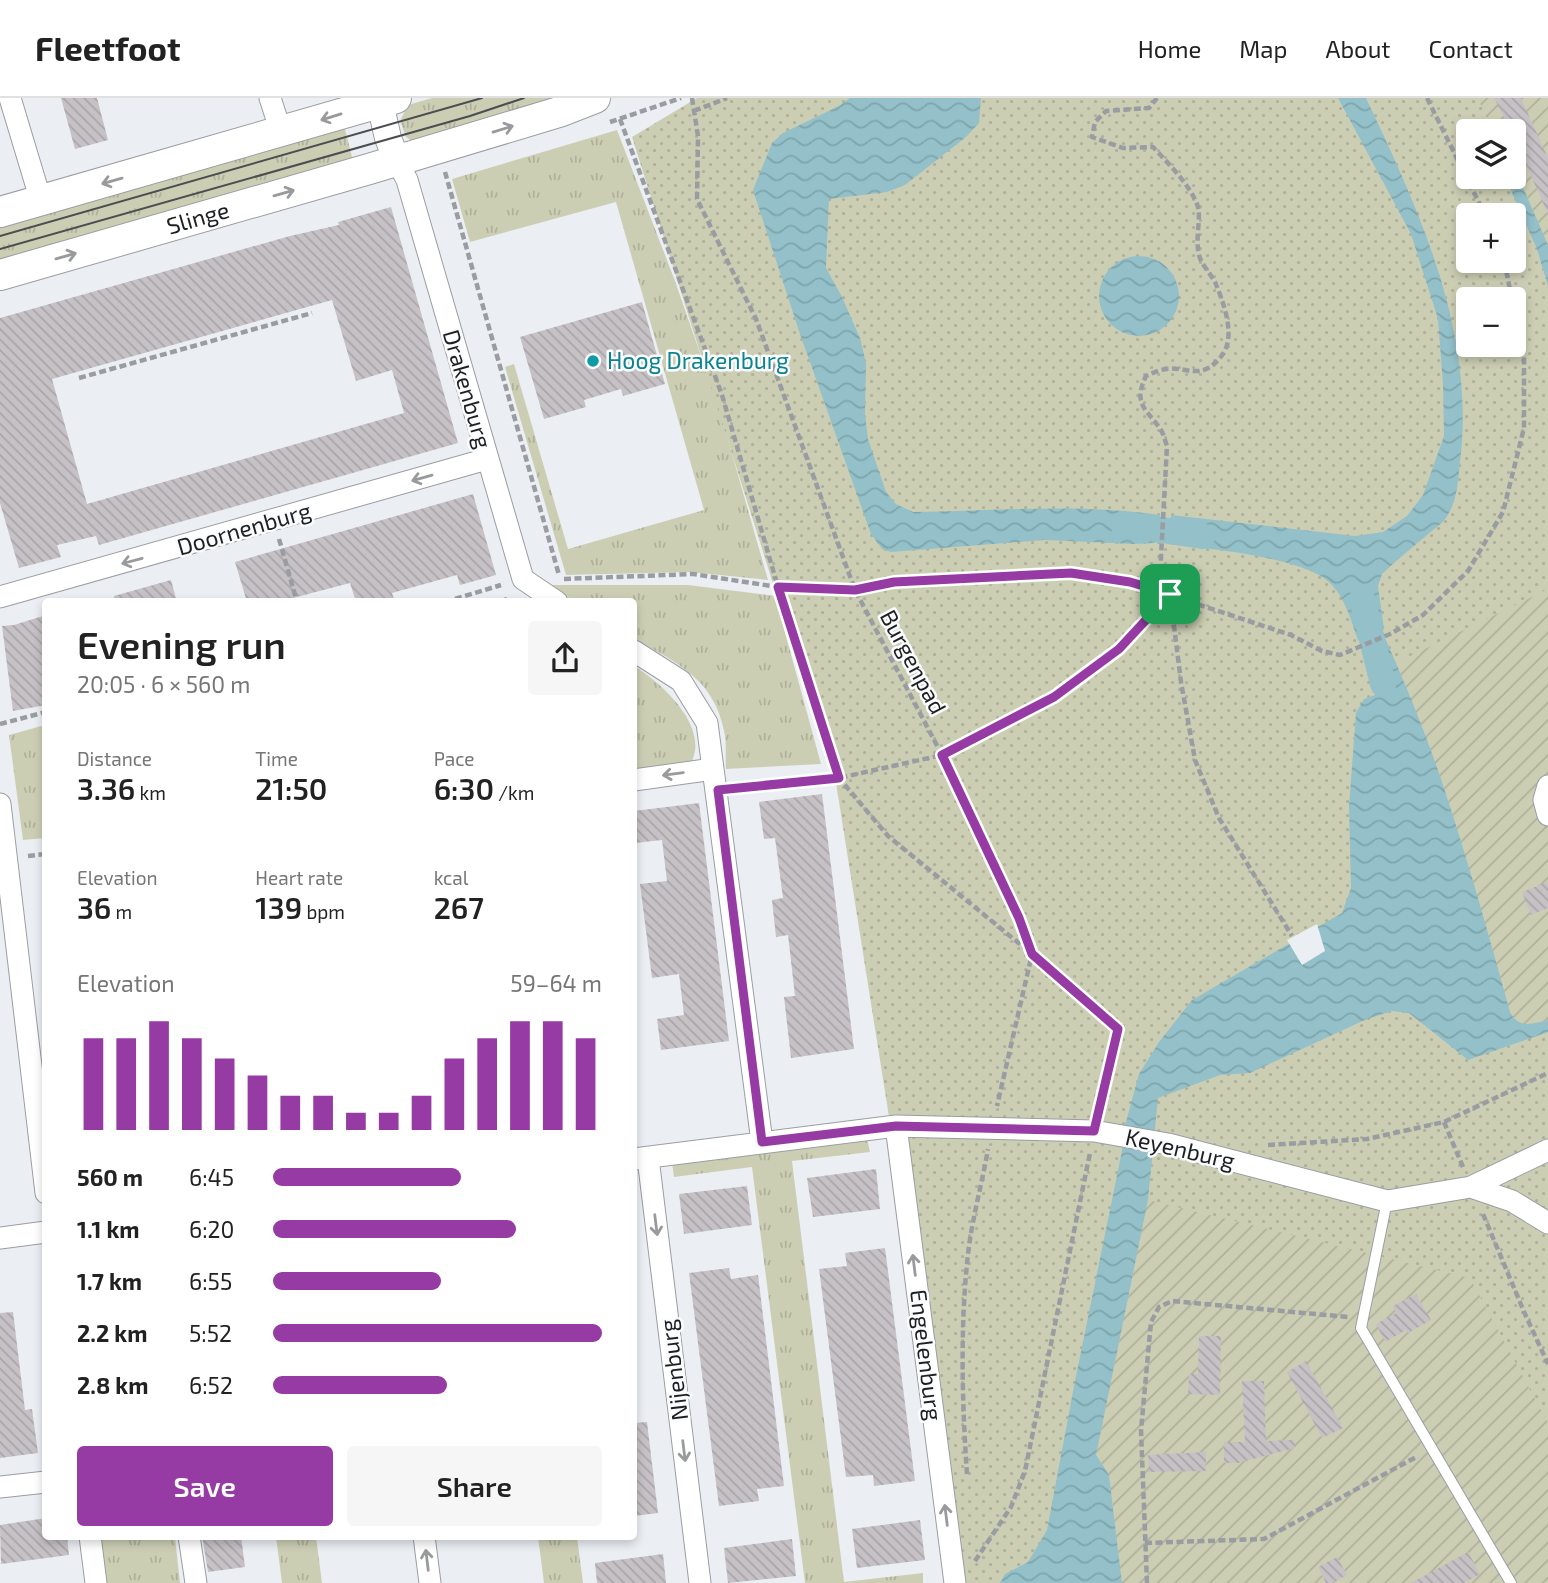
<!DOCTYPE html>
<meta charset="utf-8">
<style>
:root{--surface:#fff;--page:#f6f6f6;--text:#222;--muted:#767676;--line:#e0e0e0;--accent:#963aa4}
body{margin:0;font-family:"Exo 2",sans-serif;background:var(--page);color:var(--text);height:100vh;display:flex;flex-direction:column;font-size:26px;white-space:nowrap}
*{box-sizing:border-box;margin:0}
p{font-size:23px;color:var(--muted)}
.icon{flex:none;width:38px;height:38px;fill:none;stroke:currentColor;stroke-width:2;stroke-linecap:round;stroke-linejoin:round}
.map{position:relative;flex:1;overflow:hidden}
.sheet{position:absolute;left:42px;top:500px;width:595px;height:942px;display:flex;flex-direction:column;background:var(--surface);border-radius:7px;box-shadow:0 4px 10px #0003}
.sheet>*{flex:none}
.controls{position:absolute;left:1456px;top:21px;display:grid;gap:14px}
.controls a{display:grid;place-items:center;width:70px;height:70px;border-radius:7px;background:var(--surface);box-shadow:0 4px 10px #0003;font-size:35px}
.pin{position:absolute;display:grid;place-items:center;width:60px;height:60px;color:#fff;margin:-30px;border-radius:14px;box-shadow:0 4px 10px #0006}
.round{display:grid;place-items:center;flex:none;width:74px;height:74px;border-radius:7px;background:var(--page)}
.overview{display:flex;align-items:center;justify-content:space-between;height:119px;padding:0 35px}
h1{font-size:38px;font-weight:600;line-height:52px}
.stats{display:grid;grid-template-columns:repeat(3,1fr);gap:10px;height:119px;padding:7px 35px}
.stats div{display:grid;align-content:center}
.stats b{font-size:30px;font-weight:600}
.stats small{font-size:19px;font-weight:400}
.stats p{font-size:19px}
.chart{height:196px;padding:14px 35px}
.chart p{display:flex;justify-content:space-between}
.chart svg{width:100%;height:126px;margin-top:7px;stroke:var(--accent);stroke-width:6}
.button{display:flex;gap:14px;margin-top:auto;padding:14px 35px}
.button a{flex:1;height:80px;border-radius:7px;background:var(--accent);color:#fff;font-size:28px;font-weight:600;line-height:80px;text-align:center}
.button a+a{background:var(--page);color:var(--text)}
ul{padding:0 35px;list-style:none;font-size:23px}
li{display:grid;grid-template-columns:112px 84px 1fr;align-items:center;height:52px}
li i{height:18px;border-radius:9px;background:var(--accent)}
header{display:flex;align-items:center;gap:42px;box-sizing:border-box;height:98px;padding:0 35px;background:var(--surface);border-bottom:2px solid var(--line)}
header strong{font-size:33px}
nav{display:flex;gap:38px;margin-inline-start:auto;font-size:24px}
.map>svg:first-child{display:block}
.grass{fill:url(#grass-tufts)}
.park{fill:url(#park-dots);fill-rule:evenodd}
.garden{fill:url(#garden-furrows)}
.water{fill:url(#water-waves)}
.pier{fill:#ebeff4}
.lines{fill:none;stroke-linecap:round;stroke-linejoin:round}
.canal{stroke:#93c0c9;stroke-width:26}
.building{fill:url(#building-back-hatch);fill-rule:evenodd}
.service-casing{stroke:#9a9ea2;stroke-width:12}
.minor-casing{stroke:#9a9ea2;stroke-width:23}
.tertiary-casing{stroke:#9a9ea2;stroke-width:28}
.secondary-casing{stroke:#9a9ea2;stroke-width:32}
.path{stroke:#999ca0;stroke-width:4.5;stroke-dasharray:7 3.5;stroke-linecap:butt}
.service{stroke:#fff;stroke-width:10}
.minor{stroke:#fff;stroke-width:21}
.tertiary{stroke:#fff;stroke-width:26}
.secondary{stroke:#fff;stroke-width:30}
.tram{stroke:#4b4d50;stroke-width:2}
.oneway{stroke:#999a9b}
.route-casing{stroke:#fff;stroke-width:14}
.route{stroke:#963aa4;stroke-width:9}
.culture-dot{fill:#0f9aa8;stroke:#fafcfe;stroke-width:2.5}
.labels{text-anchor:middle;stroke-width:5;stroke-linejoin:round;paint-order:stroke}
.street-label{font-size:23px;fill:#1d1f21;stroke:#fafcfe}
.culture-label{font-size:23px;fill:#0d838f;stroke:#fafcfe;text-anchor:start}
</style>
<header>
<strong>Fleetfoot</strong>
<nav><a>Home</a><a>Map</a><a>About</a><a>Contact</a></nav>
</header>
<div class="map">
<svg width="1548" height="1485" viewBox="0 0 1548 1485">
<defs>
<pattern id="grass-tufts" width="24" height="20" patternUnits="userSpaceOnUse" patternTransform="scale(1.75)"><rect width="24" height="20" fill="#ccceb4"/><path d="M3 7l-1-3M5 7V3M7 7l1-3M15 17l-1-3M17 17v-4M19 17l1-3" fill="none" stroke="#afb09a"/></pattern>
<pattern id="park-dots" width="8" height="8" patternUnits="userSpaceOnUse" patternTransform="scale(1.75)"><rect width="8" height="8" fill="#ccceb4"/><path d="M2 2h.1M6 6h.1" fill="none" stroke="#afb09a" stroke-width="1.8" stroke-linecap="round"/></pattern>
<pattern id="garden-furrows" width="10" height="10" patternUnits="userSpaceOnUse" patternTransform="scale(1.75)"><rect width="10" height="10" fill="#ccceb4"/><path d="M-1 1l2-2M0 10L10 0M9 11l2-2" fill="none" stroke="#afb09a"/></pattern>
<pattern id="water-waves" width="16" height="10" patternUnits="userSpaceOnUse" patternTransform="scale(1.75)"><rect width="16" height="10" fill="#93c0c9"/><path d="M0 5q4-4 8 0t8 0" fill="none" stroke="#7ea5ac"/></pattern>
<pattern id="building-back-hatch" width="6" height="6" patternUnits="userSpaceOnUse" patternTransform="scale(1.75)"><rect width="6" height="6" fill="#c6c1c5"/><path d="M-1 5l2 2M0 0l6 6M5-1l2 2" fill="none" stroke="#aaa5a9"/></pattern>
</defs>
<rect width="100%" height="100%" fill="#ebeff4"/>
<path class="grass" d="M432,0H573L419,48L406,39L400,23L408,7Z
M343,23L354,67L0,168V121Z
M617,32L675,183L718,307L768,482L690,474L566,477L505,269L514,266L568,451L704,412L616,104L470,144L452,81Z
M550,487H688L775,498L821,666L726,671C725,659 727,645 724,633C714,581 676,564 634,541V504H575Z
M634,568C659,583 700,620 695,653C694,658 692,664 690,668L634,675Z
M45,627V740L23,742L9,637Z
M867,1040L870,1054L792,1063L844,1484L923,1475V1485H805L752,1069L674,1079L672,1065Z
M100,1439H175L180,1485H106Z
M276,1439H316L322,1485H282Z
M538,1439H577L583,1485H544Z"/>
<path class="park" d="M697,0H1548V1485H963L836,685L632,39ZM1468,33H1514V79H1468ZM1468,117H1514V163H1468ZM1468,201H1514V247H1468Z"/>
<path class="garden" d="M1477,0H1548V147L1514,69V33H1496Z
M1548,491V922L1528,927L1516,924L1510,914C1477,796 1444,678 1396,565Z
M1148,1102L1470,1180L1548,1325V1485H1122L1109,1377L1096,1357Z"/>
<path class="water" d="M850,0H981L979,25L966,39L905,87L887,94L829,101L826,170L842,199L860,240L866,265L865,316L868,341L886,394L896,406L913,414C996,413 1078,405 1160,417L1155,445L1133,446L1045,442L891,454L882,451L871,436L800,236L753,92L772,45L783,35L839,8Z
M1338,0H1366C1420,114 1476,235 1460,364C1458,384 1457,404 1446,420C1441,427 1432,432 1426,438C1411,450 1396,463 1382,476L1378,488L1384,531L1358,542C1351,522 1345,499 1329,484C1302,459 1205,450 1167,446L1171,417L1355,438L1383,434L1407,418L1423,397L1444,338L1443,286L1438,221L1411,136Z
M1514,69L1548,147V188L1537,151L1505,79H1514Z
M1099 198a40 40 0 1 1 80 0a40 40 0 1 1-80 0Z
M1386,542C1407,590 1427,638 1443,687C1468,762 1489,838 1510,914C1519,931 1531,926 1548,922V934L1468,962L1409,915L1392,913L1367,921L1250,975L1220,977L1158,1000L1148,1102L1096,1357L1109,1377L1122,1485H1000L1005,1476L1028,1464L1047,1432L1075,1283L1122,1053L1124,1031L1139,976L1159,944L1192,902L1342,815L1351,790L1349,708L1356,615L1364,601L1375,597L1363,555Z"/>
<path class="pier" d="M1317,826L1325,853L1302,867L1287,842Z"/>
<g class="lines">
<path class="canal" d="M1123,426L1202,438
M1362,501L1383,586"/>
</g>
<path class="building" d="M61,0H97L108,42L75,51Z
M1494,0H1521L1548,60V116L1514,40V33H1511Z
M391,109L458,345L99,447L96,438L57,447L61,459L19,470L0,405V220L290,138L339,127L338,124ZM332,202L356,283L392,272L404,315L87,406L52,281Z
M642,204L665,286L623,298L621,291L584,302L586,309L544,321L520,239Z
M473,396L496,477L460,487L457,477L392,495L395,504H356L350,485L278,504H247L235,464Z
M171,482L177,504H114V498Z
M46,517V607L13,613L2,528L14,527Z
M822,696L854,951L791,960L784,899L795,898L788,837L776,839L772,802L783,800L775,740L764,741L759,704Z
M699,705L729,943L661,952L657,921L684,917L679,876L652,880L640,786L667,783L662,742L635,745L634,713Z
M1548,784V810L1531,817L1522,794Z
M876,1071L880,1111L813,1119L807,1080Z
M747,1088L752,1127L684,1136L679,1096Z
M885,1150L915,1383L874,1388L873,1377L846,1379L819,1171L847,1168L845,1155Z
M729,1170L731,1181L758,1177L784,1388L757,1391L759,1403L719,1408L689,1175Z
M1416,1196L1431,1222L1408,1235L1406,1232L1385,1244L1376,1226L1396,1215L1393,1208Z
M13,1214L25,1312L32,1311L38,1355L0,1360V1215Z
M1199,1238H1221L1220,1297L1188,1296L1189,1276H1198Z
M1306,1263L1343,1330L1322,1340L1287,1274Z
M1242,1283H1264L1266,1343L1294,1342L1295,1350L1238,1365H1224V1344H1245Z
M647,1324L658,1415L634,1418V1325Z
M1206,1354V1373L1149,1374L1148,1357Z
M46,1420V1438H67L69,1457L1,1466L0,1427Z
M920,1422L925,1462L857,1470L852,1431Z
M202,1438H241L245,1469L208,1474Z
M792,1441L796,1478L728,1485L724,1450Z
M1468,1454L1480,1476L1464,1485H1411Z
M663,1456L666,1485H597L595,1465Z
M1337,1459L1347,1477L1332,1485H1326L1318,1469Z"/>
<g class="lines">
<g class="service-casing">
<path id="service" d="M1387,1103L1361,1230L1511,1485"/>
</g>
<g class="minor-casing">
<path id="minor" d="M10,0L41,103
M270,0L281,34
M397,63L407,82L523,481L557,504
M0,499L487,361
M634,553L681,583L707,625L762,1044
M634,682L713,671
M1548,688L1544,702L1548,717
M0,706L46,1095
M896,1028L955,1485
M648,1060L700,1485
M634,1061L896,1028L1094,1033L1168,1046L1387,1103L1471,1089L1548,1052
M1471,1089L1512,1103L1548,1125
M0,1140L46,1134
M0,1389L46,1384
M90,1438L96,1485
M189,1438L196,1485
M424,1438L430,1485"/>
</g>
<g class="tertiary-casing">
<path id="tertiary" d="M380,5L388,40L397,63"/>
</g>
<g class="secondary-casing">
<g id="secondary">
<path d="M0,114L396,0"/>
<path id="s1" d="M0,177L369,71L559,14L595,0"/>
</g>
</g>
<path class="path" d="M692,0L698,38L697,101L756,221L855,492L942,657L1019,820L1032,856L997,1008
M1157,0L1149,10L1106,13L1095,24L1092,39L1123,50L1153,49C1167,64 1192,89 1198,109C1201,121 1195,141 1199,157C1201,166 1210,175 1215,184C1223,203 1236,237 1223,256C1200,287 1187,265 1161,272C1156,273 1151,276 1146,278C1132,307 1147,311 1161,332C1164,337 1165,343 1167,348L1160,477L1170,496L1181,584L1195,662L1219,720L1292,838
M1427,0L1485,117
M694,13L727,0
M620,21L722,297L778,489L839,680L888,738L1032,856L1118,931L1099,1012
M610,24L681,0
M445,74L559,477
M1504,163L1512,201
M79,280L312,215
M279,441L297,504
M564,481L693,476L778,489L855,492L894,484L1071,475L1130,484L1291,537L1322,553L1340,557L1390,536L1423,517L1468,473L1503,414L1524,330V258L1514,208
M445,504L501,487
M501,504L510,499
M0,626L46,614
M736,690L839,680L942,657L1054,599L1119,551L1170,496
M28,758L46,756
M1444,1024L1463,1069
M1268,1047L1367,1041L1444,1024L1548,975
M1483,1116L1525,1216L1548,1266
M967,1376C962,1305 960,1227 968,1156C972,1121 982,1086 988,1051
M1145,1445L1264,1441L1418,1358
M975,1463L1011,1409L1025,1373L1090,1055
M1147,1485L1141,1332L1151,1224L1159,1209L1172,1203L1348,1219"/>
<use href="#service" class="service"/>
<use href="#minor" class="minor"/>
<use href="#tertiary" class="tertiary"/>
<use href="#secondary" class="secondary"/>
<path class="tram" d="M0,138L482,0
M0,151L470,18L524,0"/>
</g>
<defs><path id="oneway-shaft" d="M-6 0H5M1.5-3L5.5 0L1.5 3" fill="none" stroke-width="1.6" stroke-linecap="round" stroke-linejoin="round" transform="scale(1.75)"/></defs>
<g class="oneway">
<use href="#oneway-shaft" transform="translate(331 19) rotate(163)"/>
<use href="#oneway-shaft" transform="translate(503 31) rotate(-17)"/>
<use href="#oneway-shaft" transform="translate(112 83) rotate(164)"/>
<use href="#oneway-shaft" transform="translate(284 95) rotate(-16)"/>
<use href="#oneway-shaft" transform="translate(66 158) rotate(-16)"/>
<use href="#oneway-shaft" transform="translate(422 380) rotate(164)"/>
<use href="#oneway-shaft" transform="translate(132 463) rotate(165)"/>
<use href="#oneway-shaft" transform="translate(673 676) rotate(172)"/>
<use href="#oneway-shaft" transform="translate(656 1127) rotate(83)"/>
<use href="#oneway-shaft" transform="translate(914 1167) rotate(-97)"/>
<use href="#oneway-shaft" transform="translate(684 1353) rotate(83)"/>
<use href="#oneway-shaft" transform="translate(946 1417) rotate(-97)"/>
<use href="#oneway-shaft" transform="translate(427 1462) rotate(-97)"/>
</g>
<g class="lines">
<g class="route-casing">
<path id="route" d="M1071,475L1130,484L1170,496L1119,551L1054,599L942,657L1019,820L1032,856L1118,931L1094,1033L896,1028L762,1044L718,692L839,680L778,489L855,492L894,484Z"/>
</g>
<use href="#route" class="route"/>
</g>
<circle class="culture-dot" cx="593" cy="263" r="7"/>
<g class="labels">
<g class="street-label">
<text dy="8" stroke="none"><textPath href="#s1" startOffset="206">Slinge</textPath></text>
<text transform="translate(467 291) rotate(74)" y="8">Drakenburg</text>
<text transform="translate(244 431) rotate(-16)" y="8">Doornenburg</text>
<text transform="translate(913 564) rotate(62)" y="8">Burgenpad</text>
<text transform="translate(1180 1051) rotate(13)" y="8">Keyenburg</text>
<text transform="translate(926 1257) rotate(83)" y="8">Engelenburg</text>
<text transform="translate(674 1272) rotate(-97)" y="8">Nijenburg</text>
</g>
<g class="culture-label">
<text x="607" y="271">Hoog Drakenburg</text>
</g>
</g>
</svg>
<div class="controls">
<a><svg class="icon" aria-label="layers" viewBox="0 0 24 24"><path d="M12 4l9 5-9 5-9-5zM3 14l9 5 9-5"/></svg></a>
<a>+</a>
<a>−</a>
</div>
<div class="pin" style="left:1170px;top:496px;background:#1e9e55"><svg class="icon" aria-label="arrive" viewBox="0 0 24 24"><path d="M6 21V4h12l-3 4 3 4H6"/></svg></div>
<section class="sheet">
<div class="overview"><div><h1>Evening run</h1><p>20:05 · 6 × 560 m</p></div><a class="round"><svg class="icon" aria-label="share" viewBox="0 0 24 24"><path d="M12 15V3M7 8l5-5 5 5M5 13v7h14v-7"/></svg></a></div>
<div class="stats">
<div><p>Distance</p><b>3.36<small> km</small></b></div>
<div><p>Time</p><b>21:50</b></div>
<div><p>Pace</p><b>6:30<small> /km</small></b></div>
</div>
<div class="stats">
<div><p>Elevation</p><b>36<small> m</small></b></div>
<div><p>Heart rate</p><b>139<small> bpm</small></b></div>
<div><p>kcal</p><b>267</b></div>
</div>
<div class="chart"><p><span>Elevation</span>59–64 m</p>
<svg viewBox="0 0 160 44" preserveAspectRatio="none"><path d="M5 44V12M15 44V12M25 44V6M35 44V12M45 44V19M55 44V25M65 44V32M75 44V32M85 44V38M95 44V38M105 44V32M115 44V19M125 44V12M135 44V6M145 44V6M155 44V12"/></svg>
</div>
<ul>
<li><b>560 m</b>6:45<i style="width:57%"></i></li>
<li><b>1.1 km</b>6:20<i style="width:74%"></i></li>
<li><b>1.7 km</b>6:55<i style="width:51%"></i></li>
<li><b>2.2 km</b>5:52<i style="width:100%"></i></li>
<li><b>2.8 km</b>6:52<i style="width:53%"></i></li>
</ul>
<div class="button"><a>Save</a><a>Share</a></div>
</section>
</div>
